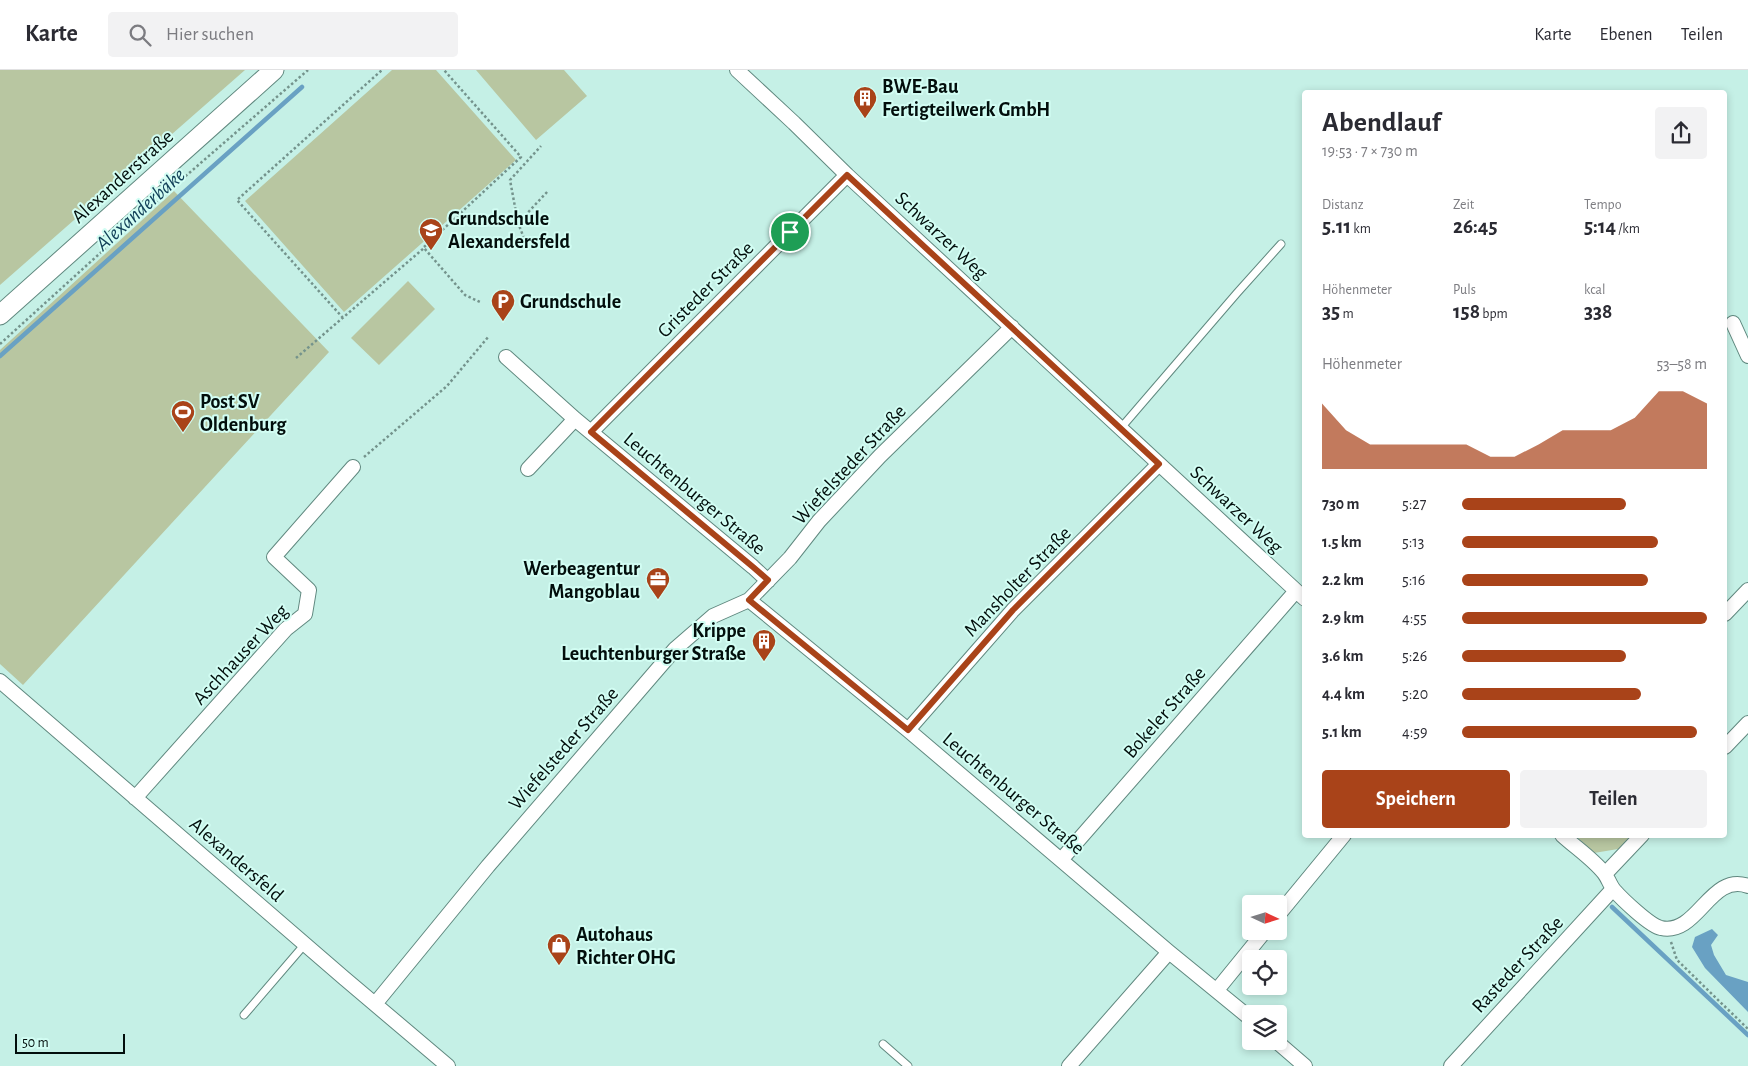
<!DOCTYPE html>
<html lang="de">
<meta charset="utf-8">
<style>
:root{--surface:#fff;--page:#f2f2f3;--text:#2b2b33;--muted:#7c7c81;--line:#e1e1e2;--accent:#a94319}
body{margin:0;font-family:"Alegreya Sans",sans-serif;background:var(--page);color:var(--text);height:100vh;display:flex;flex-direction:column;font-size:19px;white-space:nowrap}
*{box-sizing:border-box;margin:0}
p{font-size:16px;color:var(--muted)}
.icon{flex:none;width:28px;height:28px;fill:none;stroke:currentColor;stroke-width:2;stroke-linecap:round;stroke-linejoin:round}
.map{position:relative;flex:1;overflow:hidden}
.panel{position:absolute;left:1302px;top:20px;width:425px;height:748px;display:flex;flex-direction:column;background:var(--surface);border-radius:5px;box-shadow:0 2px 8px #0003}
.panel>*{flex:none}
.needle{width:32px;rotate:94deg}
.buttons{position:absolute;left:1242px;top:825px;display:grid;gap:10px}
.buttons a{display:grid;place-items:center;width:45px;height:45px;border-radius:5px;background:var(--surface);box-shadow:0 2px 8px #0003;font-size:25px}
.scale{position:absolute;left:15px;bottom:12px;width:110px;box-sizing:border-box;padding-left:5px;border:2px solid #020e0c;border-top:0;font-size:14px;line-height:18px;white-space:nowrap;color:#020e0c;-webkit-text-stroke:4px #d2fdf3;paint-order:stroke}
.pin{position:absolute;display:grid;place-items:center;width:42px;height:42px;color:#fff;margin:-21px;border:2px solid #fff;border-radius:50%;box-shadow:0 1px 5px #0007}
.round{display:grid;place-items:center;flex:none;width:52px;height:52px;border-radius:5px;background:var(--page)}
.head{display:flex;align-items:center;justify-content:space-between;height:85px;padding:0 20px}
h1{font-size:28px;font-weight:600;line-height:38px}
.figures{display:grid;grid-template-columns:repeat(3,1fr);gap:8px;height:85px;padding:5px 20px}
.figures div{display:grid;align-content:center}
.figures b{font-size:21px;font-weight:600}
.figures small{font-size:14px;font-weight:400}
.figures p{font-size:14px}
.chart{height:140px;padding:10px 20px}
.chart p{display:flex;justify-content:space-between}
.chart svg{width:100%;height:90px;margin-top:5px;fill:var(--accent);opacity:.7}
.button{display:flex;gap:10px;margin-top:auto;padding:10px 20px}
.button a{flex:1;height:58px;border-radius:5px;background:var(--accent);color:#fff;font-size:20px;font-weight:600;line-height:58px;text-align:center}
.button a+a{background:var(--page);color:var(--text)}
ul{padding:0 20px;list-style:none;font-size:16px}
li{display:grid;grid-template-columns:80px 60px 1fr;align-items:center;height:38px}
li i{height:12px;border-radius:6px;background:var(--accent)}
header{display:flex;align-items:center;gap:30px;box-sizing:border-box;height:70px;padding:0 25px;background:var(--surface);border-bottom:1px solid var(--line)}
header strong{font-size:24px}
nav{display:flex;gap:28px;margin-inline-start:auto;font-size:18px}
.search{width:350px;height:45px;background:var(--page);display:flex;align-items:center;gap:12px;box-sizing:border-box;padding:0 18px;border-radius:5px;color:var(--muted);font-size:19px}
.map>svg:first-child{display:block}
.green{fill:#b8c6a1}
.water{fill:#69a1c3}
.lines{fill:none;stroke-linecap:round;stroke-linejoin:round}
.stream{stroke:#69a1c3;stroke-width:4.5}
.service-casing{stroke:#60887f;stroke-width:9}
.minor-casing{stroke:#60887f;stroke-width:16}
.secondary-casing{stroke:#60887f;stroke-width:21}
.path{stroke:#74938c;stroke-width:2.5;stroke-dasharray:2.5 2.5;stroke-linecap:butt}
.service{stroke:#fff;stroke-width:7}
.minor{stroke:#fff;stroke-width:14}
.secondary{stroke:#fff;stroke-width:19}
.route-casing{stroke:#fff;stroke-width:10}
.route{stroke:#a94319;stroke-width:6}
.labels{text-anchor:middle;stroke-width:4;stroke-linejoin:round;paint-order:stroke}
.poi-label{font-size:20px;font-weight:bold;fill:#020e0c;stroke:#d2fdf3;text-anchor:start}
.street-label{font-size:20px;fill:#020e0c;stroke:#d2fdf3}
.water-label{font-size:21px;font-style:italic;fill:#134159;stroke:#d2fdf3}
</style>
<header>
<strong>Karte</strong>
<div class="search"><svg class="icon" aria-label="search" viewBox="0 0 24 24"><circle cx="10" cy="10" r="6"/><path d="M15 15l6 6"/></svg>Hier suchen</div>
<nav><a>Karte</a><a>Ebenen</a><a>Teilen</a></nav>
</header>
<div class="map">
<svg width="1748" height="996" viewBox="0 0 1748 996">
<rect width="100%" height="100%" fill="#c5f0e6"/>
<path class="green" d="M0,0H245L0,215Z
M392,0H436L516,90L344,242L245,131Z
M476,0H564L587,26L536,70Z
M174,121L329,282L23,615L0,594V280Z
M408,211L435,239L379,295L351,268Z
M1575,765H1631L1618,779L1594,783Z"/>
<path class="water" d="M1712,859L1718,865L1711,875L1714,885L1726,905L1748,912V942L1705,898L1692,877L1695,867Z"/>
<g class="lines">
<path class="stream" d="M0,286L302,17
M1612,837L1748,965"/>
<g class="service-casing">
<path id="service" d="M1120,359L1237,223L1281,174
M244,945L305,874
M883,974L908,996"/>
</g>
<g class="minor-casing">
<path id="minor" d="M737,0L794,53L847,105L1305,529
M1733,253L1748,286
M506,287L575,349L753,497L768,511
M591,362L847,105
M528,399L575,349
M749,530L908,660L1169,882L1251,949
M1725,544L1748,520
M0,611L344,908L448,996
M908,660L1013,540L1159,394
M1725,677L1748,653
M135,728L286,559L305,544L309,520L274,487L353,397
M1562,765C1575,777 1593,789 1604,803C1608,808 1610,815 1614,820C1622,829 1650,856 1661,858C1698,866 1710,802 1748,816
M1061,790L1296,521
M1605,804L1642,765
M1279,844L1344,765
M1217,920L1265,861
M375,934L488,796L675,579L713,546L749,530L790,488L819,451L880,386L1012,257
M1276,971L1305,996
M1069,996L1169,882
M1451,996L1613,819"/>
</g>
<g class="secondary-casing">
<path id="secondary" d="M0,245L274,0"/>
</g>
<path class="path" d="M518,153L548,121
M526,173L518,153L510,110L541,76
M424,177L521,87L444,0
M343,248L237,130L382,0
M0,274L173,117L308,0
M296,288L424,178L465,225L482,233
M364,387L447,316L489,266
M1671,872L1677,890L1748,959"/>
<use href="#service" class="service"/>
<use href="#minor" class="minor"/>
<use href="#secondary" class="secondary"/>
</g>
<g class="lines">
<g class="route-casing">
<path id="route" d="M847,105L1159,394L1013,540L908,660L749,530L768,510L753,497L591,362Z"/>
</g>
<use href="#route" class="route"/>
</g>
<defs>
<g id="building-pin" transform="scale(1.25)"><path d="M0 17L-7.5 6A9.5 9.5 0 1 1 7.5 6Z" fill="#a94319" stroke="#d2fdf3"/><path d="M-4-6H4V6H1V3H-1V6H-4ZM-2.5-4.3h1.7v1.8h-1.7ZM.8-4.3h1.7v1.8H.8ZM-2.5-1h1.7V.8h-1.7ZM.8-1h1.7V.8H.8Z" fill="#fff"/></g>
<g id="school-pin" transform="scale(1.25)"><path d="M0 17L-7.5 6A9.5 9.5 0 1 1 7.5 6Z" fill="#a94319" stroke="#d2fdf3"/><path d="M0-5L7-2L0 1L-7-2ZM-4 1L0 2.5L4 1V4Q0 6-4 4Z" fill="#fff"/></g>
<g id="parking-pin" transform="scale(1.25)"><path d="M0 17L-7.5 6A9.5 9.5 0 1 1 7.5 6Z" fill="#a94319" stroke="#d2fdf3"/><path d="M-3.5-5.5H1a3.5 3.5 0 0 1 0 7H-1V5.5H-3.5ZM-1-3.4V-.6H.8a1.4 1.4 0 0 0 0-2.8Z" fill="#fff"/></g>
<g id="stadium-pin" transform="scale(1.25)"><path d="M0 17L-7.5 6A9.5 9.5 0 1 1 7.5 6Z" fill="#a94319" stroke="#d2fdf3"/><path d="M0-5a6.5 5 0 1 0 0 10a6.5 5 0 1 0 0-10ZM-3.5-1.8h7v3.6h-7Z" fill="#fff"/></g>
<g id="office-pin" transform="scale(1.25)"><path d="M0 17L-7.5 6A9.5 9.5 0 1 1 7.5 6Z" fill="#a94319" stroke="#d2fdf3"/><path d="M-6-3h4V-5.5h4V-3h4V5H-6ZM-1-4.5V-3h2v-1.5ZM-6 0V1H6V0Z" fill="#fff"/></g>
<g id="shop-pin" transform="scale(1.25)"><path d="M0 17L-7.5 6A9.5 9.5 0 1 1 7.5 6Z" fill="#a94319" stroke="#d2fdf3"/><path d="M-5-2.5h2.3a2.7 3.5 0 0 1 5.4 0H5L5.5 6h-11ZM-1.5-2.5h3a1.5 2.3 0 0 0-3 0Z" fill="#fff"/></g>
</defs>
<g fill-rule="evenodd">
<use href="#building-pin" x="865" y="28"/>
<use href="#school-pin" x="431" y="160"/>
<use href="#parking-pin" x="503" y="231"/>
<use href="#stadium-pin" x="183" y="342"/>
<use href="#office-pin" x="658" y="509"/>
<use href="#building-pin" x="764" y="571"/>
<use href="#shop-pin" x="559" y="875"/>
</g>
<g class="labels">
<g class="poi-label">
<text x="882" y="23">BWE-Bau<tspan x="882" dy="23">Fertigteilwerk GmbH</tspan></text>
<text x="448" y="155">Grundschule<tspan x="448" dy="23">Alexandersfeld</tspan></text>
<text x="520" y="238">Grundschule</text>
<text x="200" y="338">Post SV<tspan x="200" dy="23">Oldenburg</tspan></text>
<text x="640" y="505" text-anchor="end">Werbeagentur<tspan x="640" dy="23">Mangoblau</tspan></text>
<text x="746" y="567" text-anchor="end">Krippe<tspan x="746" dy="23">Leuchtenburger Straße</tspan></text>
<text x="576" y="871">Autohaus<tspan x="576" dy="23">Richter OHG</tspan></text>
</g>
<g class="street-label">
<text transform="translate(122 106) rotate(-42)" y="7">Alexanderstraße</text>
<text transform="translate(942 165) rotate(43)" y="7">Schwarzer Weg</text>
<text transform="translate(705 219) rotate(-45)" y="7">Gristeder Straße</text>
<text transform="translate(849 394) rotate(-47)" y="7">Wiefelsteder Straße</text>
<text transform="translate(695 423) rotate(40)" y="7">Leuchtenburger Straße</text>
<text transform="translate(1237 439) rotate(43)" y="7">Schwarzer Weg</text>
<text transform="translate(1017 511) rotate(-46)" y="7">Mansholter Straße</text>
<text transform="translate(240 584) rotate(-47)" y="7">Aschhauser Weg</text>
<text transform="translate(1164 642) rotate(-49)" y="7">Bokeler Straße</text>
<text transform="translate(563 678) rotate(-49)" y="7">Wiefelsteder Straße</text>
<text transform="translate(1014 723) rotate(40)" y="7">Leuchtenburger Straße</text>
<text transform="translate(237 789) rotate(41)" y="7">Alexandersfeld</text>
<text transform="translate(1517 894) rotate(-47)" y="7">Rasteder Straße</text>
</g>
<g class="water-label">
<text transform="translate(140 139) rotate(-42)" y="7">Alexanderbäke</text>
</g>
</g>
</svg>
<div class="buttons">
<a><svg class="needle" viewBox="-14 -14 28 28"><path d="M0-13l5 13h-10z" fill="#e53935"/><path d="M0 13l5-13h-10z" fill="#7c7c81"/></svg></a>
<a><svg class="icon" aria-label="locate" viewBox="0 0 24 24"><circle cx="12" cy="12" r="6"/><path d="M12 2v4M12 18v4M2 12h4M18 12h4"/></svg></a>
<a><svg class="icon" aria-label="layers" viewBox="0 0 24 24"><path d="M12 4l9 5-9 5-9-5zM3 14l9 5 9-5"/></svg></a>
</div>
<div class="scale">50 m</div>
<div class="pin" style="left:790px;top:162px;background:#1e9e55"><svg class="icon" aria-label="arrive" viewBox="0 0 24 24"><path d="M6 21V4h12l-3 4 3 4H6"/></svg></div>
<section class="panel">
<div class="head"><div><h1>Abendlauf</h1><p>19:53 · 7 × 730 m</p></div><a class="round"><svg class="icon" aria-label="share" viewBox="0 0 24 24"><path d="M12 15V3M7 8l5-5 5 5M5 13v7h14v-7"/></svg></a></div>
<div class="figures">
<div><p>Distanz</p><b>5.11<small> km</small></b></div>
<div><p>Zeit</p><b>26:45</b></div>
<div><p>Tempo</p><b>5:14<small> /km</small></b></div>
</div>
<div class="figures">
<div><p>Höhenmeter</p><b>35<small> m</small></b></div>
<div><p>Puls</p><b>158<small> bpm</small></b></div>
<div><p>kcal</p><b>338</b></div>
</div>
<div class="chart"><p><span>Höhenmeter</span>53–58 m</p>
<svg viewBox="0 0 160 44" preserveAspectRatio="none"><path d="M0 44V12L10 25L20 32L30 32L40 32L50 32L60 32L70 38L80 38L90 32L100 25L110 25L120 25L130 19L140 6L150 6L160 12V44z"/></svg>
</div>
<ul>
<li><b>730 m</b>5:27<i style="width:67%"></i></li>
<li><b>1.5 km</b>5:13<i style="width:80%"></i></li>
<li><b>2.2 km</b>5:16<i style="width:76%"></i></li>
<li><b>2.9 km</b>4:55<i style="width:100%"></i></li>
<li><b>3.6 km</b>5:26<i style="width:67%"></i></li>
<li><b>4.4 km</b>5:20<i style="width:73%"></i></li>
<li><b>5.1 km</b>4:59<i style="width:96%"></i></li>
</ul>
<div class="button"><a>Speichern</a><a>Teilen</a></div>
</section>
</div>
